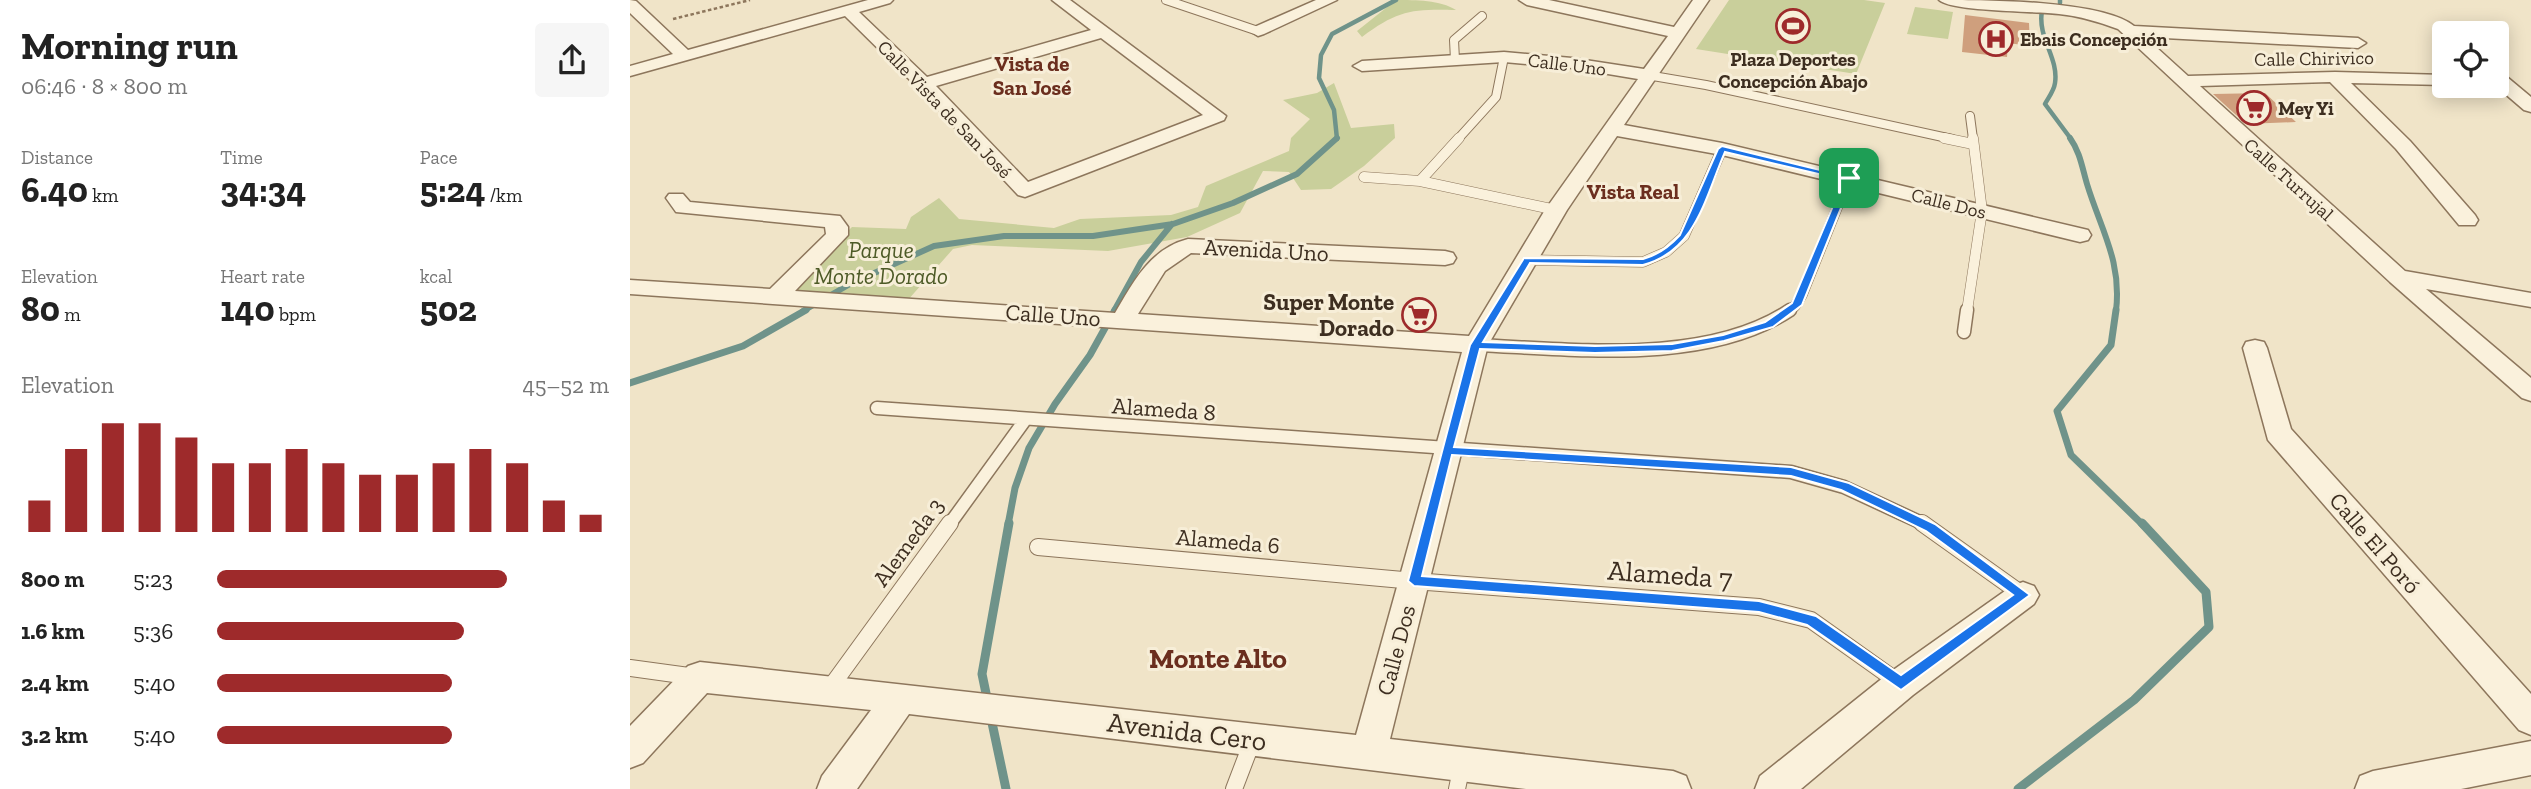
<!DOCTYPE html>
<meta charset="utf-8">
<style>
:root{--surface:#fff;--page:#f6f6f6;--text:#222;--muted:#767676;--accent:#9e2a2b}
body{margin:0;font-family:"Zilla Slab",serif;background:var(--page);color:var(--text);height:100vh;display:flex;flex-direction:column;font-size:26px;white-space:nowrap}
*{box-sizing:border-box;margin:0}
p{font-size:23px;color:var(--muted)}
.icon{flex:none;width:38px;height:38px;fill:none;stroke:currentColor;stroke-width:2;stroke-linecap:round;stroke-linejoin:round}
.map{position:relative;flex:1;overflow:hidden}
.details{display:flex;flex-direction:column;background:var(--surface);width:630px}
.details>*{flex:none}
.fabs{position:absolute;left:1802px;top:21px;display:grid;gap:14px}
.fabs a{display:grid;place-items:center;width:77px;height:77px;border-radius:7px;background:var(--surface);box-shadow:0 4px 18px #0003;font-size:35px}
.pin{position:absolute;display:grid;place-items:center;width:60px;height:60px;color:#fff;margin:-30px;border-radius:14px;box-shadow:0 4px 10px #0006}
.round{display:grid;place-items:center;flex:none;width:74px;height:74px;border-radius:7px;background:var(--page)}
.head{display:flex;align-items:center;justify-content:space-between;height:119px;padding:0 21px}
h1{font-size:38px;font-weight:700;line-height:52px}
.stats{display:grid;grid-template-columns:repeat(3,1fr);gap:10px;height:119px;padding:7px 21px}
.stats div{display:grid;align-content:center}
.stats b{font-size:35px;font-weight:700}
.stats small{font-size:19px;font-weight:400}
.stats p{font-size:19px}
.chart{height:196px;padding:14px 21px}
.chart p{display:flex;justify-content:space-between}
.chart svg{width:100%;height:126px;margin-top:7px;stroke:var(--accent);stroke-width:6}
ul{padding:0 21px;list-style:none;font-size:23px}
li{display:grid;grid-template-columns:112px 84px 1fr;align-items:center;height:52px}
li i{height:18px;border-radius:9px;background:var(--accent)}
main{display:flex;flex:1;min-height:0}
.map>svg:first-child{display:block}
.green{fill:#c9cf9b}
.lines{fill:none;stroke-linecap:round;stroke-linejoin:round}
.stream-far3{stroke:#6f938a;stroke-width:4.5}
.stream-far2{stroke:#6f938a;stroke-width:6}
.stream-far1{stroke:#6f938a;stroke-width:7}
.stream{stroke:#6f938a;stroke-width:9}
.building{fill:#cf9f7d}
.service-far3-casing{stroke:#8d765c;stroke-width:10}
.service-far2-casing{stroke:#8d765c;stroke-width:11}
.service-far1-casing{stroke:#8d765c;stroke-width:15}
.service-casing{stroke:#8d765c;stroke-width:18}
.minor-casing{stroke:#8d765c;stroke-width:3}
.path{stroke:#8d765c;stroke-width:2.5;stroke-dasharray:3.5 2.5;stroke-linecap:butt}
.service-far3{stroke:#faf1dc;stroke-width:8}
.service-far2{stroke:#faf1dc;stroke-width:10}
.service-far1{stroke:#faf1dc;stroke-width:12}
.service{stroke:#faf1dc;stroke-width:16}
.minor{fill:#faf1dc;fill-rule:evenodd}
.route{fill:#1a73e8;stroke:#fff;stroke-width:2;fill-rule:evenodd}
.labels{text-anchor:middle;stroke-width:6;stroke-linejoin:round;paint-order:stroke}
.far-poi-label{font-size:19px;font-weight:bold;fill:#3d2e20;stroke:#f7eed8;text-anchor:start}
.far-street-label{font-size:19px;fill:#3d2e20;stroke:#f7eed8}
.far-neighbourhood-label{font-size:21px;font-weight:bold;fill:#6b2e1e;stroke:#f7eed8}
.park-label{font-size:23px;font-style:italic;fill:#4d5a26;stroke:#f7eed8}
.street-label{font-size:23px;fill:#3d2e20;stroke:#f7eed8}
.poi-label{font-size:23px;font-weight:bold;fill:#3d2e20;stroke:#f7eed8;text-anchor:end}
.near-street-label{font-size:28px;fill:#3d2e20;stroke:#f7eed8}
.near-neighbourhood-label{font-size:28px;font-weight:bold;fill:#6b2e1e;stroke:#f7eed8}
</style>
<main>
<section class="details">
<div class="head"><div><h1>Morning run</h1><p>06:46 · 8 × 800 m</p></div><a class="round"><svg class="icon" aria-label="share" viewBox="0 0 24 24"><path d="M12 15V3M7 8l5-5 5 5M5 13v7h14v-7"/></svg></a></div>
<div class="stats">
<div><p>Distance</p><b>6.40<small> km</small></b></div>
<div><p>Time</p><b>34:34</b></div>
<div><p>Pace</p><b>5:24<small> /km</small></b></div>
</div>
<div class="stats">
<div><p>Elevation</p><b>80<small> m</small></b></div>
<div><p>Heart rate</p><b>140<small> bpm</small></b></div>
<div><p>kcal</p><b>502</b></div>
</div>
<div class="chart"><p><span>Elevation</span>45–52 m</p>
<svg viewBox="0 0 160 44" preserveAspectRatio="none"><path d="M5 44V33M15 44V15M25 44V6M35 44V6M45 44V11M55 44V20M65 44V20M75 44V15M85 44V20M95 44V24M105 44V24M115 44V20M125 44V15M135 44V20M145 44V33M155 44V38"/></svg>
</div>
<ul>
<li><b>800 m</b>5:23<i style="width:74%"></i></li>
<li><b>1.6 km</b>5:36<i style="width:63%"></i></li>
<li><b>2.4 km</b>5:40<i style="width:60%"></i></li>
<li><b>3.2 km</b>5:40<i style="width:60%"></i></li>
</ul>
</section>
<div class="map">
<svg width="1901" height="789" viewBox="0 0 1901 789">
<rect width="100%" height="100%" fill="#f0e4c8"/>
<path class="green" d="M766,0C786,0 810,0 826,10C782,9 768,10 732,37L727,31Z
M1099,0H1234L1255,3L1226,74L1066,49Z
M1285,7L1323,12L1318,39L1277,34Z
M704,83L721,128L764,124L765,138L734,166L701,189L671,190L659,172L633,171L610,213L557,237L478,251L342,245L323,249L277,301L163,291L164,284L222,227L276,229L281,217L309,198L329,219L424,228L450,219L541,215L568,207L576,186L659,151L661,138L680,119L653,100L687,93Z"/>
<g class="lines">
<path class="stream-far3" d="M1430,0V3
M1412,11C1407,37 1429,58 1425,83C1424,91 1418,98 1415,104L1441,139
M707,139L704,110L689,78L691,55L702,34L766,0"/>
<path class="stream-far2" d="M1440,138C1450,152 1452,167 1457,184C1471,230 1492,261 1486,311
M173,311L220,284L304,246L374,236H463L543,224L603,203L667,174L707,138
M484,311L511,262L542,224"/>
<path class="stream-far1" d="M1486,310L1481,345L1427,411L1441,455L1513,525
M0,383L113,346L176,310
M378,525L385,488L399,448L425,404L460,355L485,310"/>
<path class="stream" d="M358,703L352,674L379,523
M361,718L376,789
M1388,789L1504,700L1579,627L1576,592L1512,523"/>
</g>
<path class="building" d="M1335,15L1399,23L1400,46L1378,43L1377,57L1332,52Z
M1635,93L1666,122L1616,124L1583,94Z"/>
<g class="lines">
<g class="service-far3-casing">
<path id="service-far3" d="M536,0L628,31
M825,60L824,40L852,16
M1017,75L1076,85L1322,139
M1340,116L1343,139
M828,139L866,97L874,57"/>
</g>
<g class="service-far2-casing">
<path id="service-far2" d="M1314,138L1343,144
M734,177L790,181L926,210
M790,181L829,138
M897,260L1013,262L1036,252L1054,236L1092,149
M1157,311L1165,306L1172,295L1219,178
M1337,311L1352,211L1343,138"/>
</g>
<g class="service-far1-casing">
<path id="service-far1" d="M1334,332L1337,310
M846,345C943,349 1076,366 1160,310
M247,408L1161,472L1214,487L1296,525
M319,525L395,420"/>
</g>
<g class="service-casing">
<path id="service" d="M1292,523L1393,595
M408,547L784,581L1129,607L1181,620L1271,684
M0,668L66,677
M200,688L320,523
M604,789L622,742
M827,789L832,765"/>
</g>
<g class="minor-casing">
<path id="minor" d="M0,0L6,1L58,50L238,0H263L260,3L229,12L297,77L461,30L422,0H440L596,116L594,120L395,197L388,195L288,88L215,16L0,76V66L43,54L0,13ZM471,38L573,115L398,182L306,86Z
M686,0H707L634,34L628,36L620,31L622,28Z
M889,0H919L1044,27L1063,0H1079L994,125L1092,143L1458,230L1461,235L1458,240L1450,242L1092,155L987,136L937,210L858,345L760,739L1043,771L1056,776L1061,789H896L279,714L227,789H187L192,776L241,710L77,693L13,763L0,768V726L58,666L70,662L726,735L832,352L0,294V280L140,289L196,234L195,227L46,212L36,198L39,194H53L60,202L210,216L218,227V235L165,291L485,313C504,281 520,249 558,239L815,251L823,253L826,258L823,263L815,265L561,253L535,271L508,314L839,336L915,210L1008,79L942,68L874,62L732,71L723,66L732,61L874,52L942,58L1014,69L1038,36L897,5Z
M1309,0C1352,0 1472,0 1504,26L1728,38L1736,43L1728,48L1515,37L1558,76L1705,72L1815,75V85L1721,83L1780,141L1845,215L1848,220L1845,225H1829L1766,149L1700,82L1570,86L1775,271L1901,293V307L1796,289L1901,378V401L1892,398L1760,282L1488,29C1469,22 1450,16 1429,14C1407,11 1322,12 1309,0Z
M1871,76L1877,77L1901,97V112L1894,110L1866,86L1867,77Z
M1625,340L1634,342L1637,348L1661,429L1901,694V735L1889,730L1638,440L1613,348L1616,342Z
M1393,582L1404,586L1409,595L1404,604L1283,695L1171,789H1125L1130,776L1259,673L1382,586Z
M1901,741V775L1831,789H1725L1730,776L1743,771Z"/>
</g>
<path class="path" d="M43,19L120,0"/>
<use href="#service-far3" class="service-far3"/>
<use href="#service-far2" class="service-far2"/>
<use href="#service-far1" class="service-far1"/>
<use href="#service" class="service"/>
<use href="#minor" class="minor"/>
</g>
<path class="route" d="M1092,146L1223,178L1172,305L1143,327L1094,341L1042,351L965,353L850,349L824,447L1161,467L1219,483L1305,524L1400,595L1271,690L1177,625L1129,612L784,586L778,581L840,345L894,258L1013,259C1028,255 1039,247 1050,235L1088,149ZM1095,152L1214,180L1162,303L1135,322L1093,335L1042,344L965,346L853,342L900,263L1013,265C1066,251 1075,198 1095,152ZM822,455L1161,476L1211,490L1296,531L1383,595L1271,675L1186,616L1129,601L792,576Z"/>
<defs>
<g id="stadium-ring" transform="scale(1.75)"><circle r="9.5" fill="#f7eed8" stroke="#9e2a2b" stroke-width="1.5"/><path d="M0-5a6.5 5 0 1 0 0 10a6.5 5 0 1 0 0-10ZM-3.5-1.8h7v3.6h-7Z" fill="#9e2a2b"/></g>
<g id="hospital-ring" transform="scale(1.75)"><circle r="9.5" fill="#f7eed8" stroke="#9e2a2b" stroke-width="1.5"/><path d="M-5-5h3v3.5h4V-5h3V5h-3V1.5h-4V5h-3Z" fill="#9e2a2b"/></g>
<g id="supermarket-ring" transform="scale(1.75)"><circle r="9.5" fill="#f7eed8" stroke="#9e2a2b" stroke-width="1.5"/><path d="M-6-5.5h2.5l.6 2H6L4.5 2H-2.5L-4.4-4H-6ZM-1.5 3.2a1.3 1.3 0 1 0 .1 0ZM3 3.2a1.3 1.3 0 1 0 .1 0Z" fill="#9e2a2b"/></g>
</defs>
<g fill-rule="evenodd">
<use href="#stadium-ring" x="1163" y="26"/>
<use href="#hospital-ring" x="1366" y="39"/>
<use href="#supermarket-ring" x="1624" y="108"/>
<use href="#supermarket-ring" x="789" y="315"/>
</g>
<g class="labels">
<g class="far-poi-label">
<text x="1390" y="46">Ebais Concepción</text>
<text x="1163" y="66" text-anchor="middle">Plaza Deportes<tspan x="1163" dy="22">Concepción Abajo</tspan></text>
<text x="1648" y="115">Mey Yi</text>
</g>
<g class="far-street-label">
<text transform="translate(1684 58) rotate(-1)" y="7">Calle Chirivico</text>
<text transform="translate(937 64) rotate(7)" y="7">Calle Uno</text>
<text transform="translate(315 109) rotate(46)" y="7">Calle Vista de San José</text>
<text transform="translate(1659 179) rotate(42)" y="7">Calle Turrujal</text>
<text transform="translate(1319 203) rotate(14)" y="7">Calle Dos</text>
</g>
<g class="far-neighbourhood-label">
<text x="402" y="71">Vista de<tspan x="402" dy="24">San José</tspan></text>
<text x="1003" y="199">Vista Real</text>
</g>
<g class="park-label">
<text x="251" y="258">Parque<tspan x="251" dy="26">Monte Dorado</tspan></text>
</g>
<g class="street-label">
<text transform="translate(636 250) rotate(3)" y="8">Avenida Uno</text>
<text transform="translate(423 315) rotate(4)" y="8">Calle Uno</text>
<text transform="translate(534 409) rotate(4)" y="8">Alameda 8</text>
<text transform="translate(598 541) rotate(5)" y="8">Alameda 6</text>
<text transform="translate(278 542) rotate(-54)" y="8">Alemeda 3</text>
<text transform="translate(1745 543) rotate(49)" y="8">Calle El Poró</text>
<text transform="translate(766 650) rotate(-75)" y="8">Calle Dos</text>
</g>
<g class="poi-label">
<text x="764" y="310">Super Monte<tspan x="764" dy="26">Dorado</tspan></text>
</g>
<g class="near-street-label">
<text transform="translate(1040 574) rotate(4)" y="10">Alameda 7</text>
<text transform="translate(557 731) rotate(7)" y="10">Avenida Cero</text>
</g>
<g class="near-neighbourhood-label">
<text x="588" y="668">Monte Alto</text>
</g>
</g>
</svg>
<div class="fabs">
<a><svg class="icon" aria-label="locate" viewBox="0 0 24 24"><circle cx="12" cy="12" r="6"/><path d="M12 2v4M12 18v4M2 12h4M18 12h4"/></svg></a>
</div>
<div class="pin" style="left:1219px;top:178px;background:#1e9e55"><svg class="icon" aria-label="arrive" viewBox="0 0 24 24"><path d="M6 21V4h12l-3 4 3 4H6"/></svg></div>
</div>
</main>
